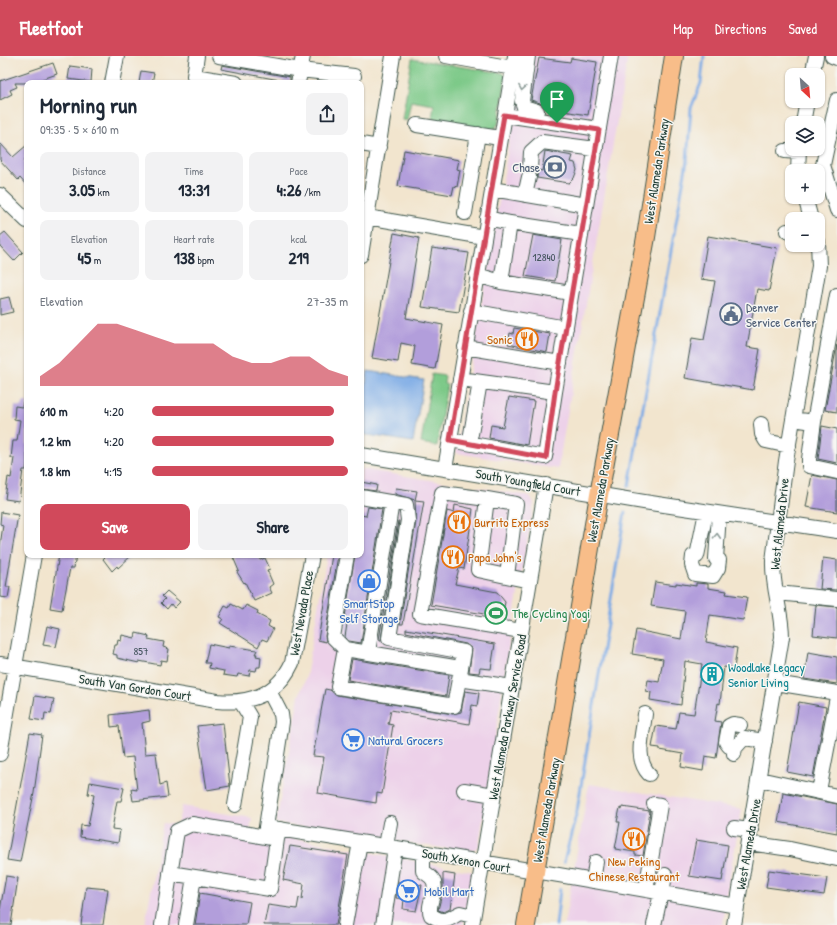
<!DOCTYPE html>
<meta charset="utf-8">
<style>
:root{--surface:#fff;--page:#f2f2f3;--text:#1f2937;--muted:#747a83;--accent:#d1495b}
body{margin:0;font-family:"Patrick Hand",sans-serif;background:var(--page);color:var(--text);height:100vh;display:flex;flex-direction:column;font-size:15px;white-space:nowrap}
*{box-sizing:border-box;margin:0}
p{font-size:13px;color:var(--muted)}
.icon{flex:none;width:22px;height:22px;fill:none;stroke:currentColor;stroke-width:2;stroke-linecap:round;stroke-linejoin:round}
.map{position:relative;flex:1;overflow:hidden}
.side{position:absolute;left:24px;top:24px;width:340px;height:478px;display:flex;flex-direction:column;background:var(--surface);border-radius:8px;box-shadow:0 1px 3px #0004}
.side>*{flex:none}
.needle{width:26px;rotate:154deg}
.fabs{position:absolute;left:785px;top:12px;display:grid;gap:8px}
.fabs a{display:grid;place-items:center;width:40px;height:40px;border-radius:8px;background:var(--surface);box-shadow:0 1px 3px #0004;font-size:20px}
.pin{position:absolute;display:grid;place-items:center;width:34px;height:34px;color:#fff;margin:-41px -17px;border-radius:50% 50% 50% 0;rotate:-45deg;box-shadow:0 0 4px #0007}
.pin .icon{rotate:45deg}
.round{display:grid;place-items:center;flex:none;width:42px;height:42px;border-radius:8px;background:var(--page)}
.headline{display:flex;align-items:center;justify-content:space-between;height:68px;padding:0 16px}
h1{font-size:22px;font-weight:700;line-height:30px}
.metrics{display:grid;grid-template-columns:repeat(3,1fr);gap:6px;height:68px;padding:4px 16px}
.metrics div{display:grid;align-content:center;border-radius:8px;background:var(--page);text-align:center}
.metrics b{font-size:17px;font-weight:700}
.metrics small{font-size:11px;font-weight:400}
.metrics p{font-size:11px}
.chart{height:112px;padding:8px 16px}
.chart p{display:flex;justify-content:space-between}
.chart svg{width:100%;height:72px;margin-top:4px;fill:var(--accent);opacity:.7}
.primary-button{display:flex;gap:8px;margin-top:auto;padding:8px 16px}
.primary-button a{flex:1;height:46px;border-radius:8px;background:var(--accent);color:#fff;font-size:16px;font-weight:700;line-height:46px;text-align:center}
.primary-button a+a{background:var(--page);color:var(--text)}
ul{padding:0 16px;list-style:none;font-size:13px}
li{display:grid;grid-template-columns:64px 48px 1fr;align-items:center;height:30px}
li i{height:10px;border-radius:5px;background:var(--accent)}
header{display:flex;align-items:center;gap:24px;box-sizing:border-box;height:56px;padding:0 20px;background:var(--accent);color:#fff}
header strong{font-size:19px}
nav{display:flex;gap:22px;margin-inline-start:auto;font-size:14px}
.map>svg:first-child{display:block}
.built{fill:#edd1e9}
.green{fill:#7dc988;stroke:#4e835e}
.water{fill:#7baae5;stroke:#4d748c}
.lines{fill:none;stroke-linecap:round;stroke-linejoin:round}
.stream{stroke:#7baae5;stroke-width:3}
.building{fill:#b29edb}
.minor-tunnel{stroke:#c8c3af;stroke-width:14;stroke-dasharray:14 7;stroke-linecap:butt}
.minor-casing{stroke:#3f564b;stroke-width:16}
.major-casing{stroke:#3f564b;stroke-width:20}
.minor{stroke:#fff;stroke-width:14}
.major{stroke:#f8bd89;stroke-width:18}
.oneway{stroke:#8f9e9a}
.route-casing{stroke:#fff;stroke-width:8}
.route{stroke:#d1495b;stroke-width:5}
.labels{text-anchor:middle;stroke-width:3;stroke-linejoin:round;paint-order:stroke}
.number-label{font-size:11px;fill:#44555e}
.service-label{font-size:13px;fill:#4e5e75;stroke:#f6f6f2;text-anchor:end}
.street-label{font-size:13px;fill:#1f3d34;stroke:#f6f6f2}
.food-label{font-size:13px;fill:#c56008;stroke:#f6f6f2;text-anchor:start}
.shop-label{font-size:13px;fill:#366cbe;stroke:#f6f6f2;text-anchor:start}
.leisure-label{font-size:13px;fill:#27864d;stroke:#f6f6f2;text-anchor:start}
.culture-label{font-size:13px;fill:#0d838f;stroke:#f6f6f2;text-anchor:start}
</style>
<header>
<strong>Fleetfoot</strong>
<nav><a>Map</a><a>Directions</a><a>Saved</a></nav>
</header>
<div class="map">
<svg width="837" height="869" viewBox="0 0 837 869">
<rect width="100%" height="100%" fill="#f6f6f2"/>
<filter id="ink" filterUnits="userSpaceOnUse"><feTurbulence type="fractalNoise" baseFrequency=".025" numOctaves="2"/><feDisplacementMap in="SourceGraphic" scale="8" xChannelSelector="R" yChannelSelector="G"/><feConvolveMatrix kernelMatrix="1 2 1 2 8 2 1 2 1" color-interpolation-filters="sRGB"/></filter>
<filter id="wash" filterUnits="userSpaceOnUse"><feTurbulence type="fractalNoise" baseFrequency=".012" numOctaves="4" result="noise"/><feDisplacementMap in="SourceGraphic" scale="16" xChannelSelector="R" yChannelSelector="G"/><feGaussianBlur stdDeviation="0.9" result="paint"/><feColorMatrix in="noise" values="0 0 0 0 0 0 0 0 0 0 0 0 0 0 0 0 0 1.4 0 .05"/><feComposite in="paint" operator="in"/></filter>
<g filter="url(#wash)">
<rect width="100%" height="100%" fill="#f2e5ce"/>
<path class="built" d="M524,0H628L558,413L456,397Z
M361,413L530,440L534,447L509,588L479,790L470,796L276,767L299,640L306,622L327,499H361Z
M589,728L742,753L728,829L723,869H564Z
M182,750L252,762L250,774L473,816L463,869H145L163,767L177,769Z"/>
<path class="green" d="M412,3L503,17L506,20L499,67L494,73L487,74L432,63L434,49L411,45L407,64L402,63Z
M432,318L445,320L444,328L447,329L437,390L421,387Z"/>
<path class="water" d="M368,315L424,324L413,386L361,378V354Z"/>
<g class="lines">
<path class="stream" d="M629,430L687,105L691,52L701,27L704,0
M564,806L577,755L625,456
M556,869L560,833"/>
</g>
<g id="blocks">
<path class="building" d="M539,2L570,6L571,2L597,6L588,59L545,52L540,47L531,44Z
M53,7L57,18L31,27H15L17,31L10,34L12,38L0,44V25Z
M222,9L290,21V26L221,13Z
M70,10L92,13L91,26L68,23Z
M141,15L154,17L152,27H139Z
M0,87L13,101L27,89V103L24,105L27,109V130L20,122L18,124L0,104Z
M404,94L459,104L457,113L460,114L457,131L454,130L452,139L398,130Z
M545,95L573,100L571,106L575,107L577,114L574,122L569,127L537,122L538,114L542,115Z
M5,176L23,196L14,205L0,190V180Z
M394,177L419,182L406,262L443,269L435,313L412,309L415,290L401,287L398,306L372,302Z
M533,179L562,184L555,225L525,220Z
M708,180L777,192L769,235L757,233L747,291L760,293L753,334L685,322L692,282L704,284L715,225L701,223Z
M432,192L469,197L459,256L422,251Z
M9,241L13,256L0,259V243Z
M514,272L550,278L547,296L508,288L510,277L513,278Z
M837,289V356L825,354Z
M509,341L534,345L527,389L489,382L491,369L503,371Z
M23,346H27V408L26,414H23L19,445L5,443L8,421L11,422L14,402H11L13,385H17L20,364L14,363L15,350L22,351Z
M822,370L837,373V407L818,403Z
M812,419L837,424V456L806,451Z
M361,426L377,429L376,435L361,433Z
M396,432L417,435L415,444L395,438Z
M415,444L424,445L403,568H400L416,465Z
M455,449L473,453L464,513L459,512L455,528L497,536L505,546L502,561L431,549L447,455L454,457Z
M368,451L382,453L361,587L349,585L345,581L347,568L344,567L355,499H361V459L366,460Z
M1,456L18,459L6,531H10L8,542L0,541V490L3,469L0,468Z
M398,465H399L381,584H379Z
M59,499H76L74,512H70L62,554L50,552Z
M107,499H132L118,512L117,510L112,515L103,503Z
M238,499H258L260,504L265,502L270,513L267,514L273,528L269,531L272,537L254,545L245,526L244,527L237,516L239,515L233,501Z
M332,499H338L325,580L326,586L318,584Z
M823,502L837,504V534L820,533Z
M655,526L676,529V527L696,530V527L708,528V532L727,535L726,538L747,541L743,564L710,559L706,586L737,592L734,612L724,611L720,648L718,647L715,665L721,666L716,702L705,700L703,715L681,711L683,698L660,694V692L652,691L656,670L676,673L679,656L694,658L702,608L685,605L681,649L650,644L651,636L646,635L648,624L659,626L663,603L632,598L636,574L681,583L685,555L651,550Z
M167,535L180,546L174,552L171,548L167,553L161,547L165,543L162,540Z
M231,548L243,554L246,549L258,555L257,558L270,565L268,570L273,573L267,585L262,583L258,591L220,567L223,563L219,561L225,550L229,552Z
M816,549L837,551V582L813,579Z
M47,570L60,573L56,591L43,589Z
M406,573L495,588L491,613L480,612L479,617L469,616L472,593L466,588L406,576Z
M136,577L149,580L148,583L164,586L163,591L169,593L167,605L161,604L160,609L139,605V607L117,602V599L113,598L115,589H117L118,584L121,585L122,579L135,582Z
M209,588L229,592V590L257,594L255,598H257L256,600L261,601L260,611H257L256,615L250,614L249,620L238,618L237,621L223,619L224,615L209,612L210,607H205Z
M808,596L837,601V628L804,623Z
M352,603L449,619L446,640L348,624Z
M325,633L330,634L337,639L453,658L461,656L465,635L479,637L477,650L472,649L469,668L391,654L388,668L393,669L382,738L377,737L376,747L318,737L324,701L313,700Z
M35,640L54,643L51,658L45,657L44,665L31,663Z
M799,646L826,651L813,721L787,716Z
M149,654L150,665L142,667L145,698L156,697L160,729L166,727L168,741L133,745L131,733L137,734L133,701L123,702L119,670L111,671L110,659Z
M223,667L230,730L207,734L197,670Z
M30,677L42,679L34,737L20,806L7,804Z
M90,726L124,732L121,745H117L112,773L120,774L118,787L80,781L81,769L88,770L94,739L88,738Z
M783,737L837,748V777L778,766Z
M622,751L650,755L643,800L635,799V796L615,793L620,766H617L620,752L622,753Z
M696,784L728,789L722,825L689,820Z
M290,790L348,799L336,869H264L268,849L297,853L299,842L302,843L304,828L283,824Z
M769,814L827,822L824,839L766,831Z
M443,817L455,819L450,853L444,856L438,854L443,834Z
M6,820L18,822L11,869H0V854Z
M398,826L422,829L416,855L403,853L404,843L396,842Z
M86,831L108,833L103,869H81Z
M200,837L250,846L246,869H195Z"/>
</g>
</g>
<g filter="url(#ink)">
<use href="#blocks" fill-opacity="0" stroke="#3f564b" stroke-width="1"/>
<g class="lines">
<path class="minor-tunnel" d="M537,55L550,56"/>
<g class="minor-casing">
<path id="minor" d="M197,0L194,20L236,27
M219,0L300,14L354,20L352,27
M446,0L513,12
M528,0L522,45L524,51L537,55
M832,0L837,2
M812,19L816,0
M112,27L117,0
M298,27L303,0
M837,44L823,109L837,154
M505,59L599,73
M803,67L807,45
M417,69L500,82
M361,88L379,91
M785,95L798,96
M530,113L531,96L542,86L596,93
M798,115L799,93
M492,133L586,149
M0,139L27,165
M525,139L529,121
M805,141L811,163
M465,157L478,78
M367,161L484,181
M487,162L510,167L501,226
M510,167L581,178
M787,175L792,177
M361,199L393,0
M477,219L501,226L571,237
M471,255L566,272
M465,291L560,307
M460,323L555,336L611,0
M793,363L814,366L837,239
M814,366L809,403V410L837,416
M761,368L762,378L766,385L789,390
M471,378L480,326
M450,384L545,401L555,336
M361,399L644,446L837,475
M445,413L515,0
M487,443L442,437L420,558L521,575
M347,499L333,581L345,593L338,631L454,650L464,596L389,582L408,464L406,449L361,441
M693,500L692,509L695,518L713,520L718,512L719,504
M697,500L706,456
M716,503L719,458
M507,520L516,448L487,443L478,514L530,525
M777,537L837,543
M345,593L460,612
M368,596L392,446
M0,608L217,645C250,648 277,639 292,607L312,499
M459,623L512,631
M775,627L837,637
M269,635L281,658L282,666L266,771C423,796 580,822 737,850
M645,658C643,678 634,702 649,718
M735,692L729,690L726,686L729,670L733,668L740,669
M0,698L34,499
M734,698L735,692L744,682L765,685
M759,723L837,740
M464,734L494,739
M819,735L837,641
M235,749L250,661L241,646
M734,772L751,774
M748,787L790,793L837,803
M386,790L390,767
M423,796V815C426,818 431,820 433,824C439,834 426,848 431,859C446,869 449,862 460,857L473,860
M170,817L270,833L277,783
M593,825L596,806
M646,834L660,749L654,748
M662,837L665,819
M162,869L177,775L192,768L277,783L280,773
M186,869L194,821
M345,869L360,786
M383,869L395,792
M472,869L546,429
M654,869L661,837
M734,869L782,581C782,555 772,531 773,505L786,405L819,210L818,186"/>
</g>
<g class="major-casing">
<path id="major" d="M526,869L599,439L646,181L674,0"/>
</g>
<use href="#minor" class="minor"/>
<use href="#major" class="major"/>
</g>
<defs><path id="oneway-chevron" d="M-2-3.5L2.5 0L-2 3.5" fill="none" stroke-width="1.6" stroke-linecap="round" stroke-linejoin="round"/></defs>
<g class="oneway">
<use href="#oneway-chevron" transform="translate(522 32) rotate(99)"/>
<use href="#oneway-chevron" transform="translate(717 480) rotate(-87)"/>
</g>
</g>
<g class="lines" filter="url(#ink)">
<g class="route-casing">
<path id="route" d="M504,59L599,74L555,336L546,402L450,384Z"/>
</g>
<use href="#route" class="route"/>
</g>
<defs>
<g id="bank-ring" transform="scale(1.15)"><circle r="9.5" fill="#f6f6f2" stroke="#5c6f8a" stroke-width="1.5"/><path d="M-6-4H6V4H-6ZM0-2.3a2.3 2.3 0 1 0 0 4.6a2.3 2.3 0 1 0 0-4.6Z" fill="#5c6f8a"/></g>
<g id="civic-ring" transform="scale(1.15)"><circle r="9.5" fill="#f6f6f2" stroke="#5c6f8a" stroke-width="1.5"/><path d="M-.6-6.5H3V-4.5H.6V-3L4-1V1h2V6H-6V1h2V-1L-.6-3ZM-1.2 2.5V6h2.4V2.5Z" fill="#5c6f8a"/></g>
<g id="restaurant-ring" transform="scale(1.15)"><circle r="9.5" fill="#f6f6f2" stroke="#e8710a" stroke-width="1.5"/><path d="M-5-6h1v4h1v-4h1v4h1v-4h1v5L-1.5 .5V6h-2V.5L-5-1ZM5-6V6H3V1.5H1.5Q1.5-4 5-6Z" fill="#e8710a"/></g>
<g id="shop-ring" transform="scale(1.15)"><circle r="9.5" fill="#f6f6f2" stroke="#3f7fe0" stroke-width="1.5"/><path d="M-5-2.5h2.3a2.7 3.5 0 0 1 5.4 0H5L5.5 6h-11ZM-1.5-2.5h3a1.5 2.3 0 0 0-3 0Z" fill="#3f7fe0"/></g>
<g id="stadium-ring" transform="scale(1.15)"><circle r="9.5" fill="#f6f6f2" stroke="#2e9e5b" stroke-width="1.5"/><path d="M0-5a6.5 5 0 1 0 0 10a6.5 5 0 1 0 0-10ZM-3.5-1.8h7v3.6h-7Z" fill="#2e9e5b"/></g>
<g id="building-ring" transform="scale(1.15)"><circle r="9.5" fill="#f6f6f2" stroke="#0f9aa8" stroke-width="1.5"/><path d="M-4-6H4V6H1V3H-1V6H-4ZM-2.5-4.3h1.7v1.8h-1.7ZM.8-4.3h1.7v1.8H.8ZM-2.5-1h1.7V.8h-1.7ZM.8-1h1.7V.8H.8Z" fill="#0f9aa8"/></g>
<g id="supermarket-ring" transform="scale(1.15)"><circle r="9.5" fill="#f6f6f2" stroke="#3f7fe0" stroke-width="1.5"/><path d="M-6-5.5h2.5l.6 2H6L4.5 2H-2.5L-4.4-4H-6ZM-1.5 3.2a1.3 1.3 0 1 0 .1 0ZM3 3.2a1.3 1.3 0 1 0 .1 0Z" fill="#3f7fe0"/></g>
</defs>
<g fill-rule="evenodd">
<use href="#bank-ring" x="555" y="111"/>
<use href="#civic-ring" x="731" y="258"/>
<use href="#restaurant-ring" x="527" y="283"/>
<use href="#restaurant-ring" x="459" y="466"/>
<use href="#restaurant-ring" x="453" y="501"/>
<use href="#shop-ring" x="369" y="525"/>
<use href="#stadium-ring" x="496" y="557"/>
<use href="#building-ring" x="712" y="618"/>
<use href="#supermarket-ring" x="353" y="684"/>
<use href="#restaurant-ring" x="634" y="783"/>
<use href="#supermarket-ring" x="408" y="835"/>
</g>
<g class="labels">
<g class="number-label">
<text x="544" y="205">12840</text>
<text x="141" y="599">857</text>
</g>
<g class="service-label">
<text x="540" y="116">Chase</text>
<text x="746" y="256" text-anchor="start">Denver<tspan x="746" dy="15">Service Center</tspan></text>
</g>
<g class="street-label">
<text transform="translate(656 115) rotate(-81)" y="5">West Alameda Parkway</text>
<text transform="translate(528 426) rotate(10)" y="5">South Youngfield Court</text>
<text transform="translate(600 434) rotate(-80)" y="5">West Alameda Parkway</text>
<text transform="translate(779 468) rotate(-84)" y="5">West Alameda Drive</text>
<text transform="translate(301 557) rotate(-80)" y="5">West Nevada Place</text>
<text transform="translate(135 631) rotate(9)" y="5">South Van Gordon Court</text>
<text transform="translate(507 661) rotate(-80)" y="5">West Alameda Parkway Service Road</text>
<text transform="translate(546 754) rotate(-80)" y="5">West Alameda Parkway</text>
<text transform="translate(748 788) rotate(-80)" y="5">West Alameda Drive</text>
<text transform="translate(466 804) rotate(10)" y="5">South Xenon Court</text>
</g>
<g class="food-label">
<text x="512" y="288" text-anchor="end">Sonic</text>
<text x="474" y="471">Burrito Express</text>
<text x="468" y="506">Papa John's</text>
<text x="634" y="810" text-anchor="middle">New Peking<tspan x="634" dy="15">Chinese Restaurant</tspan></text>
</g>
<g class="shop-label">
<text x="369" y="552" text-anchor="middle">SmartStop<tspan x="369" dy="15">Self Storage</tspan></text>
<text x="368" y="689">Natural Grocers</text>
<text x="424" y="840">Mobil Mart</text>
</g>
<g class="leisure-label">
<text x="512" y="562">The Cycling Yogi</text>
</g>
<g class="culture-label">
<text x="728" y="616">Woodlake Legacy<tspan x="728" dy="15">Senior Living</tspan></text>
</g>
</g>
</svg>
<div class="fabs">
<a><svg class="needle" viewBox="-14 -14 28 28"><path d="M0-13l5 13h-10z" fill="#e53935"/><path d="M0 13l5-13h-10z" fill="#747a83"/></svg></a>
<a><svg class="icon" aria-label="layers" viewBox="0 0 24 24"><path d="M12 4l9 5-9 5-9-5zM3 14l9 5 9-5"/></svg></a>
<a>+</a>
<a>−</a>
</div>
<div class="pin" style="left:557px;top:67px;background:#1e9e55"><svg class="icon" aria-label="arrive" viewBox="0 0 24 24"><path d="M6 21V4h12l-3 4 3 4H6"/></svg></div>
<section class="side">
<div class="headline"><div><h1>Morning run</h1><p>09:35 · 5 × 610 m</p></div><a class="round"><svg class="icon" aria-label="share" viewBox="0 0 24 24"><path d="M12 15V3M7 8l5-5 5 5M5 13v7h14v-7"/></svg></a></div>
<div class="metrics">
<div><p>Distance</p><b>3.05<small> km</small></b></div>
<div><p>Time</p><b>13:31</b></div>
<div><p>Pace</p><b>4:26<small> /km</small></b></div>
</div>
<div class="metrics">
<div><p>Elevation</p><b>45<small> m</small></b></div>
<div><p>Heart rate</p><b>138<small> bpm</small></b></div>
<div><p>kcal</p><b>219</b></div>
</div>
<div class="chart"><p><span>Elevation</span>27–35 m</p>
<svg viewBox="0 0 160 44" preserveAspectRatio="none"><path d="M0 44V38L10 30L20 18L30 6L40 6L50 10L60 14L70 18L80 18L90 18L100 26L110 30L120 30L130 26L140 26L150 34L160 38V44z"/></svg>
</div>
<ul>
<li><b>610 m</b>4:20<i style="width:93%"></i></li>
<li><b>1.2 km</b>4:20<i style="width:93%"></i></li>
<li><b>1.8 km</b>4:15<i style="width:100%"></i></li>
</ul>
<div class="primary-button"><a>Save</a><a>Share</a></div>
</section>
</div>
